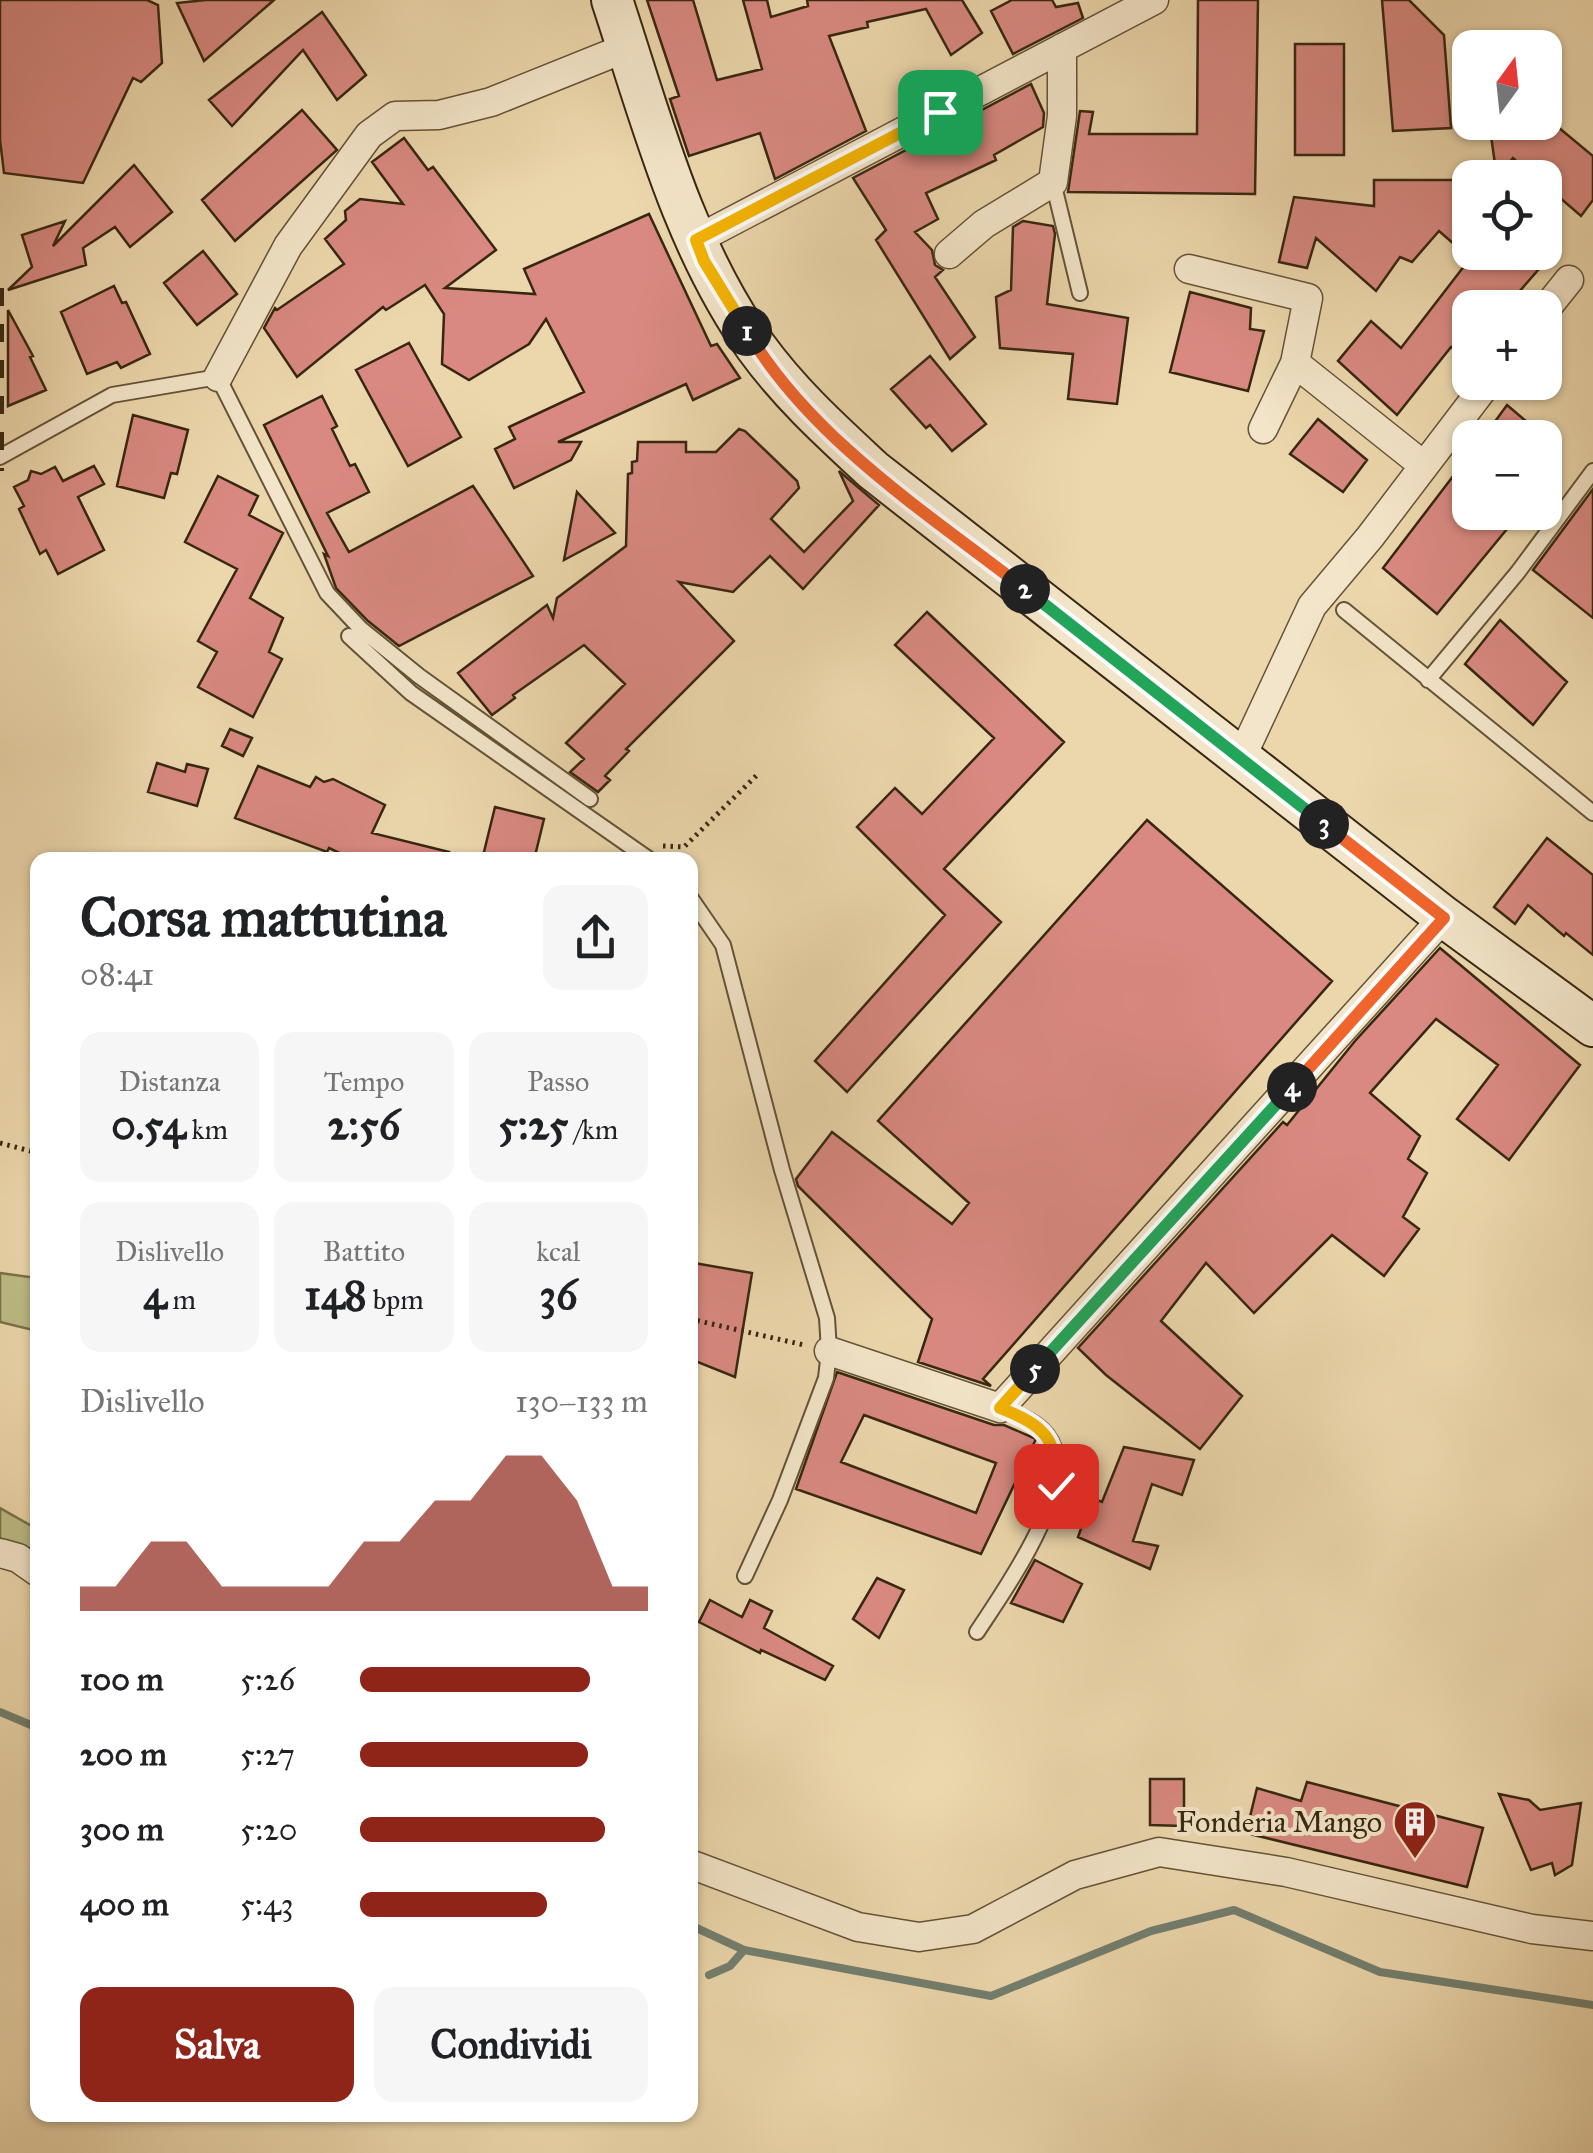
<!DOCTYPE html>
<html lang="it">
<meta charset="utf-8">
<style>
:root{--surface:#fff;--page:#f6f6f6;--text:#202124;--muted:#757577;--accent:#8f2418}
body{margin:0;font-family:"IM FELL Great Primer",serif;background:var(--page);color:var(--text);height:100vh;display:flex;flex-direction:column;font-size:38px;white-space:nowrap}
*{box-sizing:border-box;margin:0}
p{font-size:32px;color:var(--muted)}
.icon{flex:none;width:55px;height:55px;fill:none;stroke:currentColor;stroke-width:2;stroke-linecap:round;stroke-linejoin:round}
.map{position:relative;flex:1;overflow:hidden}
.drawer{position:absolute;left:30px;top:852px;width:668px;height:1270px;display:flex;flex-direction:column;background:var(--surface);border-radius:20px;box-shadow:0 2px 8px #0004}
.drawer>*{flex:none}
.needle{width:65px;rotate:15deg}
.buttons{position:absolute;left:1452px;top:30px;display:grid;gap:20px}
.buttons a{display:grid;place-items:center;width:110px;height:110px;border-radius:20px;background:var(--surface);box-shadow:0 2px 8px #0004;font-size:50px}
.pin{position:absolute;display:grid;place-items:center;width:85px;height:85px;color:#fff;margin:-42px;border-radius:20px;box-shadow:0 5px 15px #0006}
.km{position:absolute;width:50px;height:50px;margin:-25px;border-radius:50%;background:#222;color:#fff;font-size:28px;line-height:50px;text-align:center}
.round{display:grid;place-items:center;flex:none;width:105px;height:105px;border-radius:20px;background:var(--page)}
.headline{display:flex;align-items:center;justify-content:space-between;height:170px;padding:0 50px}
h1{font-size:55px;font-weight:700;line-height:75px}
.figures{display:grid;grid-template-columns:repeat(3,1fr);gap:15px;height:170px;padding:10px 50px}
.figures div{display:grid;align-content:center;border-radius:20px;background:var(--page);text-align:center}
.figures b{font-size:42px;font-weight:700}
.figures small{font-size:28px;font-weight:400}
.figures p{font-size:28px}
.chart{height:280px;padding:20px 50px}
.chart p{display:flex;justify-content:space-between}
.chart svg{width:100%;height:180px;margin-top:10px;fill:var(--accent);opacity:.7}
.cta{display:flex;gap:20px;margin-top:auto;padding:20px 50px}
.cta a{flex:1;height:115px;border-radius:20px;background:var(--accent);color:#fff;font-size:40px;font-weight:700;line-height:115px;text-align:center}
.cta a+a{background:var(--page);color:var(--text)}
ul{padding:0 50px;list-style:none;font-size:32px}
li{display:grid;grid-template-columns:160px 120px 1fr;align-items:center;height:75px}
li i{height:25px;border-radius:12px;background:var(--accent)}
.map>svg:first-child{display:block}
.green{fill:#bdbd86;stroke:#7a724b;stroke-width:2.5}
.lines{fill:none;stroke-linecap:round;stroke-linejoin:round}
.stream{stroke:#727f6f;stroke-width:8}
.building{fill:#d98981;stroke:#372710;stroke-width:2.5;fill-rule:evenodd}
.lane-casing{stroke:#645337;stroke-width:18}
.street-casing{stroke:#645337;stroke-width:31}
.secondary-casing{stroke:#372710;stroke-width:44}
.path{stroke:#372710;stroke-width:5;stroke-dasharray:2.5 5;stroke-linecap:butt}
.lane{stroke:#f3e5c9;stroke-width:14}
.street{stroke:#f3e5c9;stroke-width:28}
.secondary{stroke:#f3e5c9;stroke-width:40}
.rail{stroke:#372710;stroke-width:8;stroke-dasharray:18 18;stroke-linecap:butt}
.split-1-casing{stroke:#fff;stroke-width:20}
.split-2-casing{stroke:#fff;stroke-width:20}
.split-3-casing{stroke:#fff;stroke-width:20}
.split-4-casing{stroke:#fff;stroke-width:20}
.split-5-casing{stroke:#fff;stroke-width:20}
.split-6-casing{stroke:#fff;stroke-width:20}
.split-1{stroke:#f5b400;stroke-width:12}
.split-2{stroke:#f0652b;stroke-width:12}
.split-3{stroke:#22a559;stroke-width:12}
.split-4{stroke:#f0652b;stroke-width:12}
.split-5{stroke:#22a559;stroke-width:12}
.split-6{stroke:#f5b400;stroke-width:12}
.labels{text-anchor:middle;stroke-width:8;stroke-linejoin:round;paint-order:stroke}
.poi-label{font-size:30px;fill:#372710;stroke:#f3e5c9;text-anchor:end}
</style>
<div class="map">
<svg width="1593" height="2153" viewBox="0 0 1593 2153">
<rect width="100%" height="100%" fill="#ecd7ac"/>
<filter id="stains"><feTurbulence type="fractalNoise" baseFrequency=".002" numOctaves="4"/><feColorMatrix values="0 0 0 0 .2 0 0 0 0 .09 0 0 0 0 .02 0 0 0 .5 -.17"/></filter>
<radialGradient id="worn" r=".72"><stop offset=".6" stop-color="#630" stop-opacity="0"/><stop offset="1" stop-color="#630" stop-opacity=".3"/></radialGradient>
<path class="green" d="M0,1273L37,1278V1331L0,1322Z
M0,1508L37,1529V1561L0,1542Z"/>
<g class="lines">
<path class="stream" d="M0,1712L38,1728
M690,1925L744,1950L991,1996L1151,1931L1234,1910L1380,1972L1593,2005
M709,1975L730,1966L744,1950"/>
</g>
<path class="building" d="M0,0H147L158,5L162,63L141,82L133,78L83,183L4,173L0,140Z
M274,0L204,61L177,3L206,0Z
M647,0H693L717,80L762,69L743,0H767L771,17L808,6L807,0H962L982,33L951,55L926,9L867,22L868,27L829,36L866,131L775,179L760,133L689,156L670,99L679,96Z
M1012,0H1052L1056,7L1078,3L1083,18L1013,54L991,11Z
M1198,0H1258L1255,194L1068,192L1080,111L1093,112L1089,134H1197Z
M1382,0H1409L1444,35L1451,128L1393,131Z
M322,12L366,75L337,100L303,50L232,126L209,100Z
M1295,44H1344V155H1295Z
M1031,84L1044,113L1043,127L994,155L996,160L926,193L938,219L915,232L932,250L935,265L943,270L935,277L975,337L950,359L876,240L886,230L853,178Z
M302,110L337,150L235,241L202,200Z
M1489,122H1552L1593,156V200L1581,216L1545,185V178H1536L1513,158L1497,178Z
M404,138L428,170L433,167L496,250L445,288L535,294L524,269L649,214L711,346L717,344L740,378L693,400L686,384L558,442H581L571,460L514,488L495,449L515,439L509,427L584,392L546,319L529,344L469,380L442,364L444,314L425,285L386,310L383,307L297,377L264,328L275,308L277,310L344,264L325,239L346,220L345,211L360,199L403,204L372,162Z
M134,165L172,212L130,247L115,227L83,248L86,265L8,290L32,267L22,235L65,221L53,246Z
M1374,180H1470V258L1439,231L1412,262L1400,257L1376,291L1316,238L1307,268L1279,262L1294,197L1374,206Z
M1023,221L1053,226L1055,234L1047,304L1128,318L1117,404L1068,399L1073,354L1000,348L996,297L1011,290L1013,227Z
M203,251L237,294L197,325L164,283Z
M1475,252H1535L1545,262L1505,308H1470V342L1460,354L1451,347L1397,415L1338,361L1371,321L1401,348Z
M114,286L122,303L126,302L150,354L121,368L117,362L87,374L61,312Z
M1190,292L1251,308L1250,329L1264,331L1248,391L1170,372Z
M8,310L33,356L30,357L46,390L8,406Z
M409,343L461,437L408,466L356,370Z
M930,356L986,424L952,451L930,425L926,428L891,389Z
M322,396L337,426L332,429L350,466L355,464L369,492L327,513L349,552L473,486L533,576L399,646L368,621L336,588L324,554L328,556L264,425Z
M1507,405L1546,438H1483Z
M133,415L188,430L177,474L171,473L164,498L117,486Z
M1318,419L1367,460L1343,492L1290,454Z
M739,429L745,431L797,481L799,488L771,519L804,552L853,501L839,471L879,505L803,589L770,556L733,592L679,582L734,641L626,749L629,751L605,776L610,780L598,792L570,772L584,759L566,743L625,684L584,645L513,695L515,698L492,715L458,673L547,605L553,618L557,598L626,546L628,474L632,473V462L637,461L638,442H686V452H716Z
M1470,454V512H1521L1437,614L1383,568Z
M94,466L104,484L78,497L104,550L58,574L46,550L40,554L19,509L24,506L14,487L28,480L31,471L41,474L55,467L63,481Z
M218,476L258,496L249,515L283,533L250,598L283,618L269,652L282,659L253,717L198,687L217,652L198,641L237,569L185,542Z
M1593,489V618L1533,570Z
M577,492L615,533L564,560Z
M927,612L1064,742L944,869L1001,922L847,1092L815,1061L945,915L857,827L895,788L922,814L994,738L895,645Z
M1500,620L1567,682L1533,725L1465,664Z
M230,729L252,738L243,756L222,746Z
M157,763L185,772L187,764L208,769L197,806L148,792Z
M258,766L310,787L316,777L324,782L333,779L385,805L372,833L449,852L448,860H354L329,848L327,852L235,818Z
M495,807L544,819L534,860H482Z
M1147,820L1332,981L983,1379L991,1386L918,1362L932,1319L798,1186L796,1179L832,1132L952,1224L969,1203L878,1121Z
M1547,838L1593,875V955L1566,933L1564,936L1528,905L1515,924L1494,907Z
M1440,948L1580,1065L1509,1160L1457,1119L1498,1065L1436,1019L1370,1093L1420,1136L1408,1159L1427,1173L1403,1217L1419,1229L1384,1276L1332,1235L1254,1313L1206,1263L1161,1321L1242,1396L1200,1449L1106,1375L1078,1348L1283,1122L1287,1125L1355,1041Z
M694,1263L752,1273L735,1377L690,1359V1294Z
M837,1372L994,1425H1004L1036,1439L981,1554L796,1489ZM864,1415L996,1463L976,1513L841,1462Z
M1124,1447L1194,1460L1182,1495L1152,1484L1133,1541L1158,1546L1150,1569L1078,1537L1092,1498L1102,1502Z
M1035,1560L1082,1584L1063,1622L1011,1603Z
M877,1578L904,1590L879,1638L853,1619Z
M710,1600L742,1617L750,1600L772,1611L764,1628L833,1666L825,1680L761,1650L760,1653L699,1622Z
M1150,1779H1184V1826L1150,1825Z
M1307,1782L1483,1828L1467,1887L1246,1833L1257,1788L1301,1801Z
M1499,1794L1529,1800L1540,1810L1581,1803L1572,1865L1555,1875L1552,1863L1531,1870Z"/>
<g class="lines">
<g class="lane-casing">
<path id="lane" d="M1053,182L1080,293
M0,457L112,395L218,377L327,593L361,629L419,676L590,799
M1344,610L1593,813
M349,636L411,693L650,860
M1428,680L1518,572L1593,471
M690,897L723,945L782,1170L827,1318L829,1351L826,1378L780,1500L745,1576
M977,1632C1003,1592 1084,1481 1047,1435C1035,1420 1018,1415 1000,1408"/>
</g>
<g class="street-casing">
<path id="street" d="M696,240L1154,0
M949,254L984,224L1053,182L1062,116V48
M1189,269L1308,298L1295,363L1423,465
M1545,310L1569,280
M218,377L288,246L369,135L395,116L439,115L491,102L628,47
M1263,429L1295,363
M1241,758L1312,606L1370,537L1488,382
M829,1351L1000,1408L1444,917
M0,1553L18,1558L38,1572
M690,1864L858,1927L919,1937L973,1929L1075,1875L1159,1852L1286,1872L1532,1929L1593,1936"/>
</g>
<g class="secondary-casing">
<path id="secondary" d="M612,0C651,118 683,245 756,347C790,394 831,431 873,470L1444,917L1593,1026"/>
</g>
<path class="path" d="M663,846L684,847L758,774
M0,1143L38,1153
M690,1319L804,1345"/>
<use href="#lane" class="lane"/>
<use href="#street" class="street"/>
<use href="#secondary" class="secondary"/>
<path class="rail" d="M0,288V471"/>
</g>
<g class="lines">
<g class="split-1-casing">
<path id="split-1" d="M747,331L704,261L696,240L940,112"/>
</g>
<g class="split-2-casing">
<path id="split-2" d="M747,331C811,439 927,513 1025,589"/>
</g>
<g class="split-3-casing">
<path id="split-3" d="M1025,589L1324,824"/>
</g>
<g class="split-4-casing">
<path id="split-4" d="M1292,1087L1444,918L1324,824"/>
</g>
<g class="split-5-casing">
<path id="split-5" d="M1035,1369L1292,1087"/>
</g>
<g class="split-6-casing">
<path id="split-6" d="M1035,1369L1000,1408C1043,1425 1059,1438 1056,1486"/>
</g>
<use href="#split-1" class="split-1"/>
<use href="#split-2" class="split-2"/>
<use href="#split-3" class="split-3"/>
<use href="#split-4" class="split-4"/>
<use href="#split-5" class="split-5"/>
<use href="#split-6" class="split-6"/>
</g>
<defs>
<g id="building-pin" transform="scale(2.25)"><path d="M0 17L-7.5 6A9.5 9.5 0 1 1 7.5 6Z" fill="#8f2418" stroke="#f3e5c9"/><path d="M-4-6H4V6H1V3H-1V6H-4ZM-2.5-4.3h1.7v1.8h-1.7ZM.8-4.3h1.7v1.8H.8ZM-2.5-1h1.7V.8h-1.7ZM.8-1h1.7V.8H.8Z" fill="#fff"/></g>
</defs>
<g fill-rule="evenodd">
<use href="#building-pin" x="1415" y="1822"/>
</g>
<g class="labels">
<g class="poi-label">
<text x="1382" y="1832">Fonderia Mango</text>
</g>
</g>
<rect width="100%" height="100%" filter="url(#stains)"/>
<rect width="100%" height="100%" fill="url(#worn)"/>
</svg>
<div class="buttons">
<a><svg class="needle" viewBox="-14 -14 28 28"><path d="M0-13l5 13h-10z" fill="#e53935"/><path d="M0 13l5-13h-10z" fill="#757577"/></svg></a>
<a><svg class="icon" aria-label="locate" viewBox="0 0 24 24"><circle cx="12" cy="12" r="6"/><path d="M12 2v4M12 18v4M2 12h4M18 12h4"/></svg></a>
<a>+</a>
<a>−</a>
</div>
<div class="pin" style="left:940px;top:112px;background:#1e9e55"><svg class="icon" aria-label="arrive" viewBox="0 0 24 24"><path d="M6 21V4h12l-3 4 3 4H6"/></svg></div>
<div class="pin" style="left:1056px;top:1486px;background:#d93025"><svg class="icon" aria-label="check" viewBox="0 0 24 24"><path d="M5 12l5 5 9-10"/></svg></div>
<b class="km" style="left:747px;top:331px">1</b>
<b class="km" style="left:1025px;top:589px">2</b>
<b class="km" style="left:1324px;top:824px">3</b>
<b class="km" style="left:1292px;top:1087px">4</b>
<b class="km" style="left:1035px;top:1369px">5</b>
<section class="drawer">
<div class="headline"><div><h1>Corsa mattutina</h1><p>08:41</p></div><a class="round"><svg class="icon" aria-label="share" viewBox="0 0 24 24"><path d="M12 15V3M7 8l5-5 5 5M5 13v7h14v-7"/></svg></a></div>
<div class="figures">
<div><p>Distanza</p><b>0.54<small> km</small></b></div>
<div><p>Tempo</p><b>2:56</b></div>
<div><p>Passo</p><b>5:25<small> /km</small></b></div>
</div>
<div class="figures">
<div><p>Dislivello</p><b>4<small> m</small></b></div>
<div><p>Battito</p><b>148<small> bpm</small></b></div>
<div><p>kcal</p><b>36</b></div>
</div>
<div class="chart"><p><span>Dislivello</span>130–133 m</p>
<svg viewBox="0 0 160 44" preserveAspectRatio="none"><path d="M0 44V38L10 38L20 27L30 27L40 38L50 38L60 38L70 38L80 27L90 27L100 17L110 17L120 6L130 6L140 17L150 38L160 38V44z"/></svg>
</div>
<ul>
<li><b>100 m</b>5:26<i style="width:80%"></i></li>
<li><b>200 m</b>5:27<i style="width:79%"></i></li>
<li><b>300 m</b>5:20<i style="width:85%"></i></li>
<li><b>400 m</b>5:43<i style="width:65%"></i></li>
</ul>
<div class="cta"><a>Salva</a><a>Condividi</a></div>
</section>
</div>
